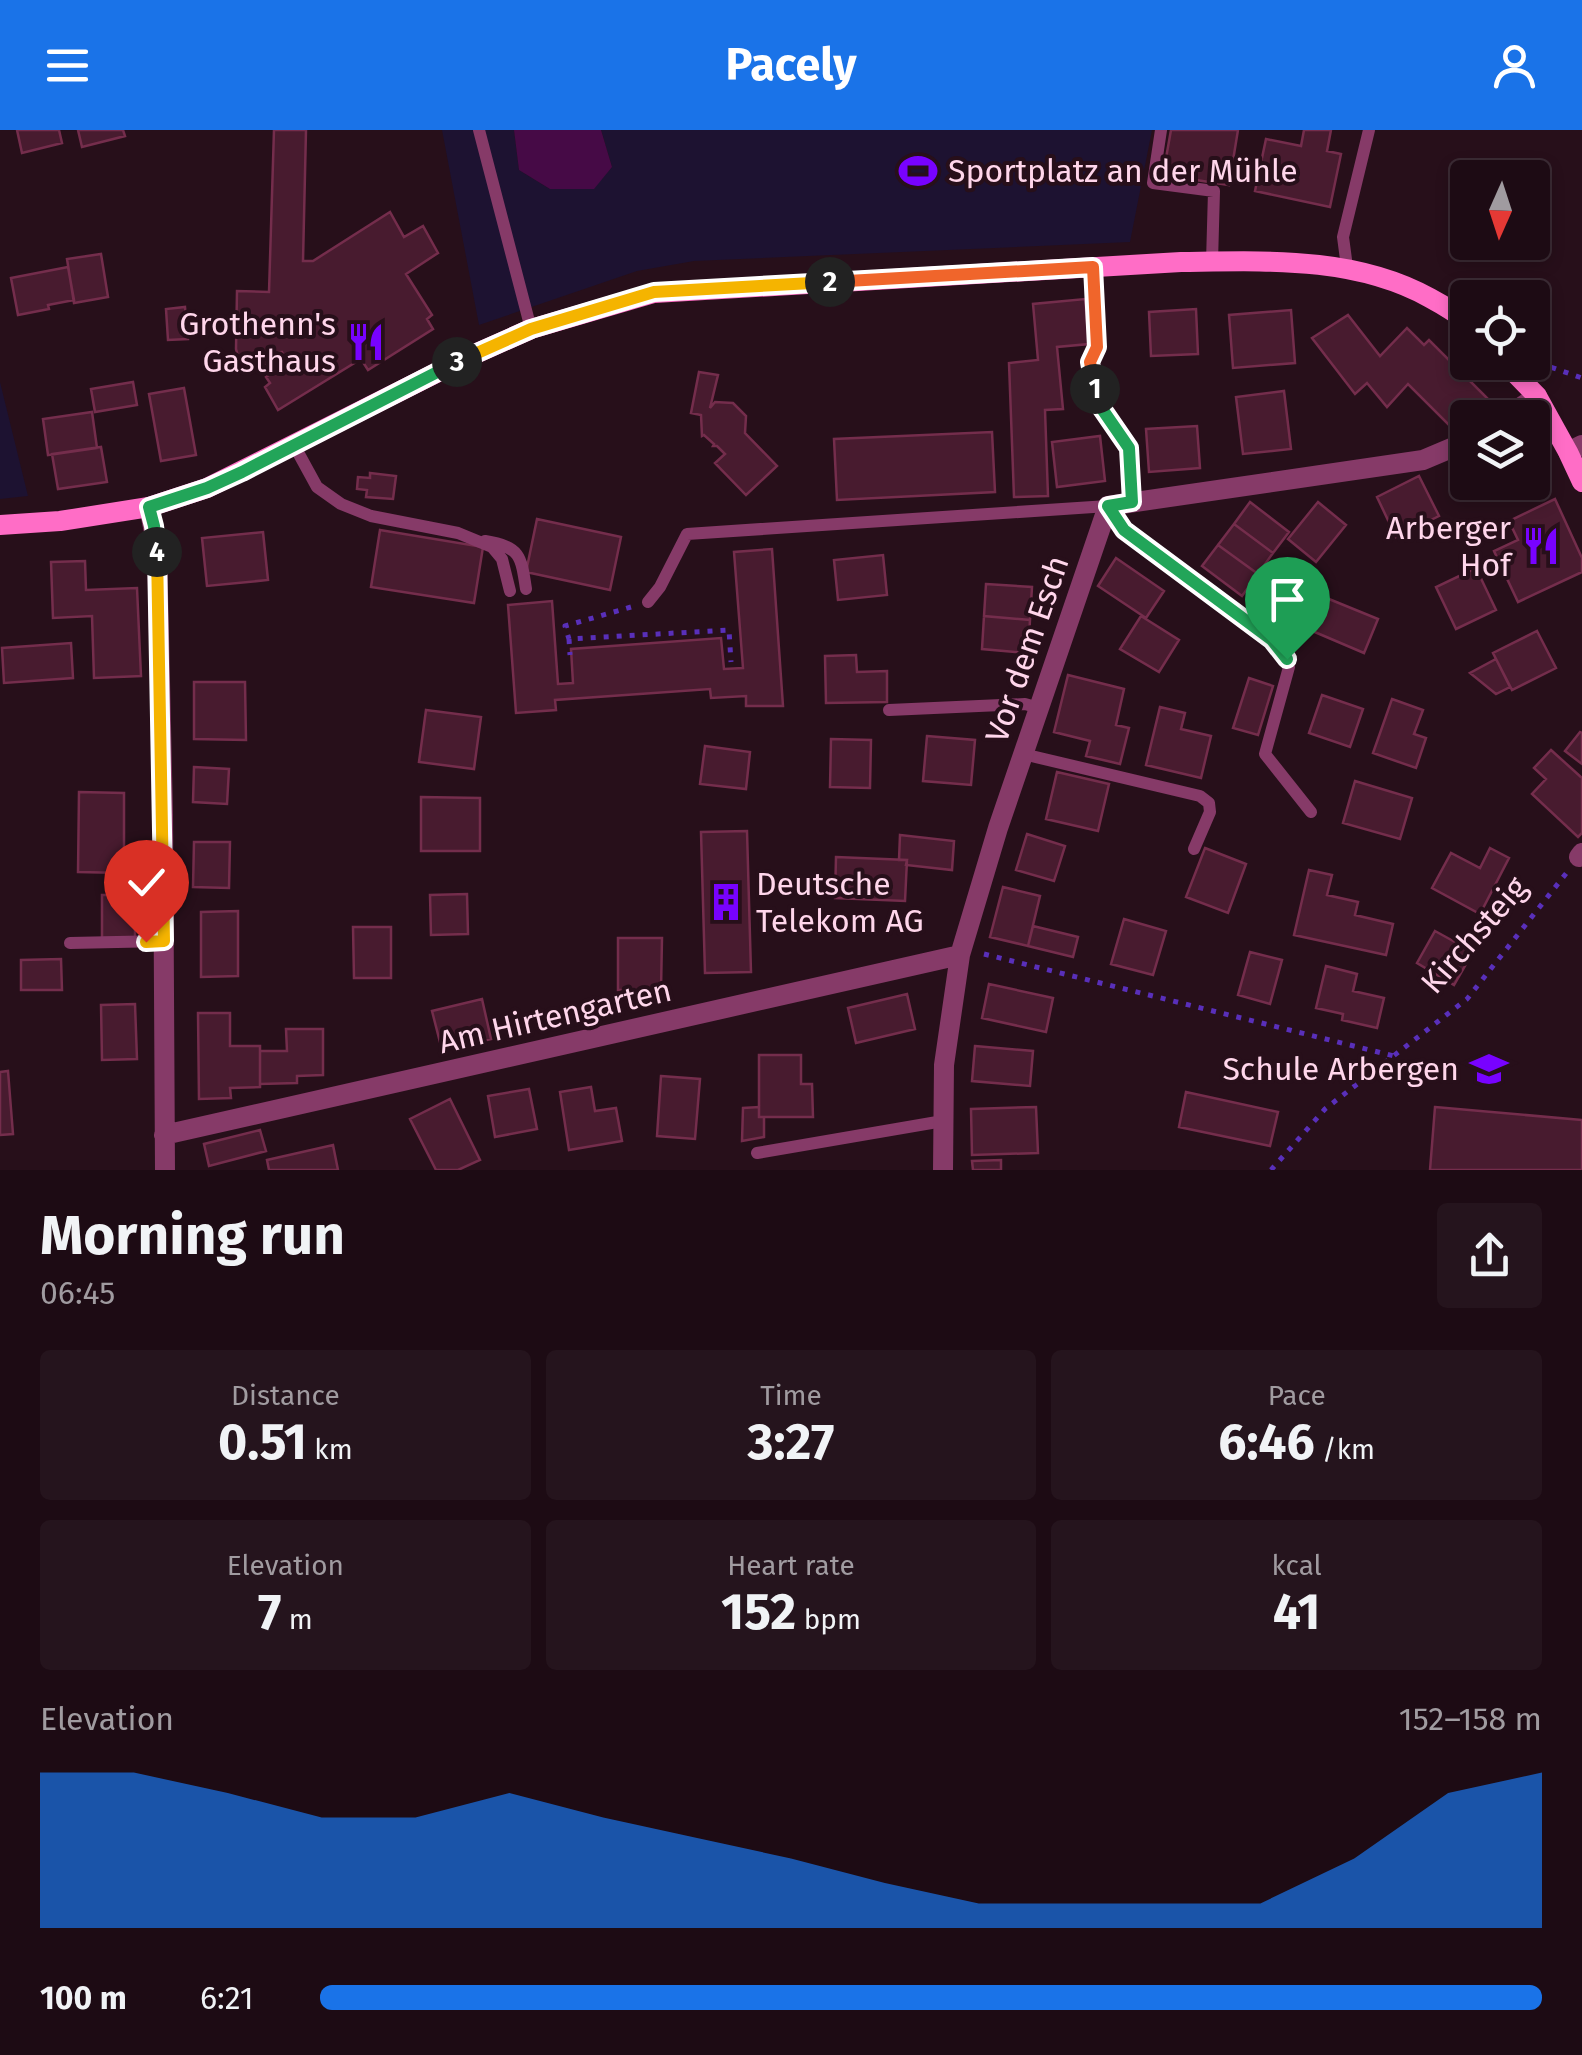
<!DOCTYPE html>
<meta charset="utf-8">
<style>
:root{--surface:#1d0b14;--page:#25141d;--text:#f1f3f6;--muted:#a09ba0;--line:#3b2b34;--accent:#1a73e8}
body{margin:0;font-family:"Fira Sans",sans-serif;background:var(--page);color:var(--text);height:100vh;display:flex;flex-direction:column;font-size:38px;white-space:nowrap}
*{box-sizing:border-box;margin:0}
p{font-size:32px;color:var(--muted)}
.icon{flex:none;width:55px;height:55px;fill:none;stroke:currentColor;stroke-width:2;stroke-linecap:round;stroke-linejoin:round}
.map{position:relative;height:1040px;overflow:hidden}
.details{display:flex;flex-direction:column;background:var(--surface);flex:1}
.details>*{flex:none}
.needle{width:65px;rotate:183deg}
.tools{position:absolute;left:1450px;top:30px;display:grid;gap:20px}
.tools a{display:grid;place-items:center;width:100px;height:100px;border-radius:10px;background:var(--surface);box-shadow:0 5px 15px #0003,0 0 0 2px var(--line);font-size:50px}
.pin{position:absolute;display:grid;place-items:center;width:85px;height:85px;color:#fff;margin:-102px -42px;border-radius:50% 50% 50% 0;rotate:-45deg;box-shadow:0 0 10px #0007}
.pin .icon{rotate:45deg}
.km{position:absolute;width:50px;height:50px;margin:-25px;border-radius:50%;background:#222;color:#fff;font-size:28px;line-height:50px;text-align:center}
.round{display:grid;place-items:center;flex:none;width:105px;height:105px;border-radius:10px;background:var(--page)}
.headline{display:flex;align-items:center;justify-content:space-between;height:170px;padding:0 40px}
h1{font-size:55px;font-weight:700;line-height:75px}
.stats{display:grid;grid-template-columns:repeat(3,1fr);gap:15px;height:170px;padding:10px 40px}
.stats div{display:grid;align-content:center;border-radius:10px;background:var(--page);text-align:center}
.stats b{font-size:50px;font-weight:700}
.stats small{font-size:28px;font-weight:400}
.stats p{font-size:28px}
.chart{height:280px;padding:20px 40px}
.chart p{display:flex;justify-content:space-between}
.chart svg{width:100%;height:180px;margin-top:10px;fill:var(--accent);opacity:.7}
ul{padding:0 40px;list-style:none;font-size:32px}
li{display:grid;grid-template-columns:160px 120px 1fr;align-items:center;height:75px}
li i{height:25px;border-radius:12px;background:var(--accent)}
header{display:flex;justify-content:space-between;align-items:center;height:130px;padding:0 40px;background:var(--accent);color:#fff;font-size:45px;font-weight:700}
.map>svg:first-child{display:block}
.green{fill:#1d1231}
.water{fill:#460a46}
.building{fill:#481b2f;stroke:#742d4c;stroke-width:2.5}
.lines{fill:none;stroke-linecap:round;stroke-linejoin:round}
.path{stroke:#592fba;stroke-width:5;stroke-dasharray:5 8;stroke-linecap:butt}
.service{stroke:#863a68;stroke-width:12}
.minor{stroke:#863a68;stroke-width:20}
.secondary{stroke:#ff6dc6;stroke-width:20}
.split-1-casing{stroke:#fff;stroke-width:20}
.split-2-casing{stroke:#fff;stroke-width:20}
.split-3-casing{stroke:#fff;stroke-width:20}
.split-4-casing{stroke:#fff;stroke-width:20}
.split-5-casing{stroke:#fff;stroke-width:20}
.split-1{stroke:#22a559;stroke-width:12}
.split-2{stroke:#f0652b;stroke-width:12}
.split-3{stroke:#f5b400;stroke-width:12}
.split-4{stroke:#22a559;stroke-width:12}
.split-5{stroke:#f5b400;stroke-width:12}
.labels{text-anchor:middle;stroke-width:8;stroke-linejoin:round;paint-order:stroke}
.poi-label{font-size:32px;fill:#ffd6eb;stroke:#270f1a;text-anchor:end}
.street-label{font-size:32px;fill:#ffd6eb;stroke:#270f1a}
</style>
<header><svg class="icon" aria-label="menu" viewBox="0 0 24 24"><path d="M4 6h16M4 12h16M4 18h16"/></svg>Pacely<svg class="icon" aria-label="person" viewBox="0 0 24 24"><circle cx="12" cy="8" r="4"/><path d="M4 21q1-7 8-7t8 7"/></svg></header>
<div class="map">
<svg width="1582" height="1040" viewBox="0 0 1582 1040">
<rect width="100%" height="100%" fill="#270f1a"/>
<path class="green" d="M442,0H514L519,40L550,59H593L612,37L601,0H1152L1130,112L694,131L637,141L479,195Z
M0,252L28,366L0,369Z"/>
<path class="water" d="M514,0H601L612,37L594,59H550L519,40Z"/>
<path class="building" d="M17,0H59L62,13L22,23Z
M78,0H123L125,6L82,17Z
M274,0H306L303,131H313L390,82L404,107L423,96L438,123L406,144L432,185L427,189L433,199L368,240L361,229L278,280L265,257L270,253L266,247L287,232L282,222L271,223L267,235L242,240L236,219L237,161L269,162Z
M1171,0H1238L1229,55L1163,45Z
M1304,0H1331L1327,21L1341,24L1330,77L1255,61L1266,9L1301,16Z
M101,124L108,167L74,173L67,129Z
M68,137L74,170L48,175L49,179L18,185L11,148Z
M1085,169L1089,214L1057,217L1063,279L1045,280L1048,366L1014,367L1009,233L1038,230L1033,174Z
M185,177L188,209L168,210L166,179Z
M1196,179L1198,224L1151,226L1149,182Z
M1291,180L1295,233L1233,238L1229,185Z
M1348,185L1380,226L1407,198L1424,215L1429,210L1488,269L1455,301L1408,254L1387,277L1367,253L1355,264L1312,208Z
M699,242L718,245L710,278L715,272L733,273L746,286L745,303L777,336L746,365L715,333L725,324L717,316H713L714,314L704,305L702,306L701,285L691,283Z
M133,252L137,275L95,282L91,259Z
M184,258L196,325L161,331L149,264Z
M1284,261L1291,319L1243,324L1236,267Z
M92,282L97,318L48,325L43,289Z
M1197,296L1200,338L1149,342L1146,299Z
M992,302L995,362L837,370L834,309Z
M1100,306L1105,351L1057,357L1052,312Z
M101,317L107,352L58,359L52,324Z
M370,343L396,346L393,369L366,367L367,360L357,359L358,347L370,348Z
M1419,346L1439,386L1396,407L1377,367Z
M1555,369L1582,428V442L1518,472L1494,421L1518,410L1509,391Z
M1250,372L1289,402L1273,423L1234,394Z
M1318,372L1346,395L1316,432L1288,409Z
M537,389L621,407L610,460L526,442Z
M1234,394L1273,423L1258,444L1218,415Z
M380,400L483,417L474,473L371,457Z
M263,402L268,450L207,456L202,408Z
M1218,415L1258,444L1242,466L1202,436Z
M772,419L783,576H746V566L711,568L710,559L555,570L556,580L516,583L508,475L552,471L558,554L573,553L571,519L721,508L724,539L743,538L734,422Z
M883,425L887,465L838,470L834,430Z
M1116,428L1164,461L1146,488L1098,456Z
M85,431L86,460L137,458L141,546L94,548L92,486L53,488L51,432Z
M1476,438L1496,480L1456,499L1436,457Z
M986,454L1032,457L1030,490L984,486Z
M1324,467L1378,489L1364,523L1310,500Z
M984,486L1030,490L1028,523L982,519Z
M1141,486L1179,510L1159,542L1120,519Z
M1537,501L1556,538L1512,560L1493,523Z
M71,513L73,548L4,553L2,518Z
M856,525L857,542L887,541V572L826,573L825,526Z
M1496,529L1510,557L1496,564L1470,543Z
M1068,545L1124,559L1116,595L1129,598L1120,634L1086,626L1090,611L1054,602Z
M1249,548L1273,556L1258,605L1233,598Z
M194,552H245L246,610L194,609Z
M1322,565L1363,579L1350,617L1309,603Z
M1392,569L1423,580L1414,604L1426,608L1416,638L1373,623Z
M1160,577L1185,583L1181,599L1211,606L1201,648L1146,635Z
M426,580L481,587L474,639L419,632Z
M1580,602L1582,603V634L1565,621Z
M927,606L975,610L971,655L923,651Z
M831,609L871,610L870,658L830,657Z
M705,616L750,622L746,659L700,654Z
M1551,620L1582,648V703L1578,707L1532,664L1546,649L1534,638Z
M194,637L229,639L227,674L193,672Z
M1057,642L1109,654L1098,701L1046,689Z
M1355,651L1412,668L1400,709L1343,693Z
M79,662L124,663V743L78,742Z
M421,667L480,668V721H421Z
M747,701L751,842L705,843L701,702Z
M1027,704L1065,716L1054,751L1016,740Z
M900,705L954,711L952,740L906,735L907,730H899Z
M194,712H230L229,758L193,757Z
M1205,718L1246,734L1228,783L1186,767Z
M1490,718L1509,728L1480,784L1432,758L1451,723L1480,738Z
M836,727L907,730L905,771L835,768Z
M1309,740L1332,745L1327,765L1358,772L1355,785L1393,794L1386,825L1294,805Z
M1003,757L1040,766L1028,816L990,807Z
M467,764L468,804L431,805L430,765Z
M102,765H135V808H102Z
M238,781V846L201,847V782Z
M1124,789L1166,801L1153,845L1111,834Z
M1033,796L1078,807L1073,827L1028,816Z
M353,797H391V848H354Z
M1435,801L1473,822L1454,855L1417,833Z
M618,808H662L661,860H618Z
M1250,822L1282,830L1270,874L1238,865Z
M61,829L62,860H21V830Z
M1326,836L1357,844L1353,861L1384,868L1377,898L1342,890L1343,884L1316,878Z
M989,854L1053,868L1046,902L982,888Z
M907,864L915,899L856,913L848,878Z
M482,869L491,909L442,920L432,881Z
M135,874L137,929L102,930L101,875Z
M198,883H230V916H260V957L230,958L231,968L199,969Z
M286,899H323V945L297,946V953L260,954V921H287Z
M975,916L1033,921L1030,956L972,951Z
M759,925H801V954H812L813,987H759Z
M8,941L13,1004L0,1005V942Z
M661,946L700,949L695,1009L657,1006Z
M591,957L595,981L616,978L622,1011L569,1020L560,962Z
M529,959L537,999L495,1007L488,966Z
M1186,962L1278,982L1270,1016L1179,997Z
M450,969L480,1030L458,1040H436L410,989Z
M759,977V987H764V1007L742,1011L743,978Z
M1036,977L1038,1023L972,1025L971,979Z
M1435,977L1582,990V1040H1430Z
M260,1000L266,1021L209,1036L204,1014Z
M333,1015L338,1040H269L267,1030Z
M1001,1030V1040H973L972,1031Z"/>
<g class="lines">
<path class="path" d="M1539,233L1582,248
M631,477L565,496L569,509L729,500L731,532
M569,509L570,525
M984,824L1394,926
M1271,1040L1325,979L1467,869L1568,741"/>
<path class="service" d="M479,0L531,199
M1161,0L1153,53L1214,61L1212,132
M1093,137L1097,217L1090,232L1098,273L1129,318L1132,372
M1347,137L1343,107L1369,0
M294,315L317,357L341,374L371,386L458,403L492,417L502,429L510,461
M485,411C520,417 521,425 526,459
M648,472L660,457L687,404L1108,376L1124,400L1272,510L1281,519L1289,537L1265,624L1311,682
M889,580L1025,574L1039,578
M1023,624L1200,666L1209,673L1210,682L1194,719
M70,813L164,811
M757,1023L943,991"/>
<path class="minor" d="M1505,288L1537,266
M1568,322L1582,315
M149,377L157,417L163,685L165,1040
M1579,727L1582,723
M164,1005L960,825
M943,1040L944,935L960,825L998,698L1108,376L1423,330L1468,311"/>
<path class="secondary" d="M1504,232L1537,266L1568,322L1582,352
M0,395L60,391L149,377L207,358L466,228L531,199L654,163L1181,132C1265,131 1355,126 1430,168C1443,175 1456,182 1468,193"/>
</g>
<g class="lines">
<g class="split-1-casing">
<path id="split-1" d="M1095,259L1098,273L1129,318L1132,372L1108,376L1124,400L1272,510L1287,529"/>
</g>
<g class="split-2-casing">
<path id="split-2" d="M830,152L1093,137L1097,217L1090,232L1095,259"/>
</g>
<g class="split-3-casing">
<path id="split-3" d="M457,232L531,199L654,162L830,152"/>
</g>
<g class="split-4-casing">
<path id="split-4" d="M157,422L154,396L149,377L207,358L242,342L457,232"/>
</g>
<g class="split-5-casing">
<path id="split-5" d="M146,812L164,811L157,422"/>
</g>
<use href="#split-1" class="split-1"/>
<use href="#split-2" class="split-2"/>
<use href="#split-3" class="split-3"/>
<use href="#split-4" class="split-4"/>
<use href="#split-5" class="split-5"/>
</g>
<defs>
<g id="stadium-bare" transform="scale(3)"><path d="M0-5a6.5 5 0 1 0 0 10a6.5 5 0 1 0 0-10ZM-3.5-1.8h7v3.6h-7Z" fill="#7802ff" stroke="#270f1a" stroke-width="2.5" paint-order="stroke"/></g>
<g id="restaurant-bare" transform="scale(3)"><path d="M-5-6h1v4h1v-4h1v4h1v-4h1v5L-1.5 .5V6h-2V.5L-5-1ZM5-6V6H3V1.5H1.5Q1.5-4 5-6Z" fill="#7802ff" stroke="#270f1a" stroke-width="2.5" paint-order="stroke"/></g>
<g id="building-bare" transform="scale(3)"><path d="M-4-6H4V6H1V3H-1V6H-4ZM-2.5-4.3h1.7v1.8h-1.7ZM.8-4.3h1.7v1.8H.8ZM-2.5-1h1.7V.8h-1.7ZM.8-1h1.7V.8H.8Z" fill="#7802ff" stroke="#270f1a" stroke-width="2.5" paint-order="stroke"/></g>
<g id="school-bare" transform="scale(3)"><path d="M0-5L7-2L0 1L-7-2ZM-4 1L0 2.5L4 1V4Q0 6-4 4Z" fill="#7802ff" stroke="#270f1a" stroke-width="2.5" paint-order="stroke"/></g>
</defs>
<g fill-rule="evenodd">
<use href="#stadium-bare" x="918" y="41"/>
<use href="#restaurant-bare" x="366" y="212"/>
<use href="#restaurant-bare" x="1541" y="416"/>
<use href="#building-bare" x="726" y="772"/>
<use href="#school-bare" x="1489" y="939"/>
</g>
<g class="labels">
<g class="poi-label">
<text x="948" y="52" text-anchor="start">Sportplatz an der Mühle</text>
<text x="336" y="205">Grothenn's<tspan x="336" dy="37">Gasthaus</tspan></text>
<text x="1511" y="409">Arberger<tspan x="1511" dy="37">Hof</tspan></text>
<text x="756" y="765" text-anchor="start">Deutsche<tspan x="756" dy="37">Telekom AG</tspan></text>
<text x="1459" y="950">Schule Arbergen</text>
</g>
<g class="street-label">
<text transform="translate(1027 519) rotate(-71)" y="11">Vor dem Esch</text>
<text transform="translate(1474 805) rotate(-49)" y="11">Kirchsteig</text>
<text transform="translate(555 886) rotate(-13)" y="11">Am Hirtengarten</text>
</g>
</g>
</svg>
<div class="tools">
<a><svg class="needle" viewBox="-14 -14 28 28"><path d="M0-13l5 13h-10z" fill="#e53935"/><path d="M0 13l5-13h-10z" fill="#a09ba0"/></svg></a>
<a><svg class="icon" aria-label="locate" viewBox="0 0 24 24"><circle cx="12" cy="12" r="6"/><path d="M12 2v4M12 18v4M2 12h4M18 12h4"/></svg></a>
<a><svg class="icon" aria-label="layers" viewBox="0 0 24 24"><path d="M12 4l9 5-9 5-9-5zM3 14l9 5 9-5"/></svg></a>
</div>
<div class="pin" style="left:1287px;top:529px;background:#1e9e55"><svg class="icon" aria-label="arrive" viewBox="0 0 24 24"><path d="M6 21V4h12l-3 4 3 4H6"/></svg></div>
<div class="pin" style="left:146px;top:812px;background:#d93025"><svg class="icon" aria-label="check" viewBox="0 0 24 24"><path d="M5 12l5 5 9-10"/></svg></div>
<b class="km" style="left:1095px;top:259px">1</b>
<b class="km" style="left:830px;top:152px">2</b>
<b class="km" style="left:457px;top:232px">3</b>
<b class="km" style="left:157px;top:422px">4</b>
</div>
<section class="details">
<div class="headline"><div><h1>Morning run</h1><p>06:45</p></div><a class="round"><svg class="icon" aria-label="share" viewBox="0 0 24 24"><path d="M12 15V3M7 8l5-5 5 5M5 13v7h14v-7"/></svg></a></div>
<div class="stats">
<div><p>Distance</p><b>0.51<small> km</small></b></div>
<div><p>Time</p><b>3:27</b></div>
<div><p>Pace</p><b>6:46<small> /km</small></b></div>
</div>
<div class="stats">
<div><p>Elevation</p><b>7<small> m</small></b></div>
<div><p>Heart rate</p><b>152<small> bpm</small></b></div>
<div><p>kcal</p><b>41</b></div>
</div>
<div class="chart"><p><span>Elevation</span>152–158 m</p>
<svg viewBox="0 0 160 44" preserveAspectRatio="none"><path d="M0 44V6L10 6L20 11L30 17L40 17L50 11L60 17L70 22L80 27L90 33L100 38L110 38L120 38L130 38L140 27L150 11L160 6V44z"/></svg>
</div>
<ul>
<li><b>100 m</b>6:21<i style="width:100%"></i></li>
</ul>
</section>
